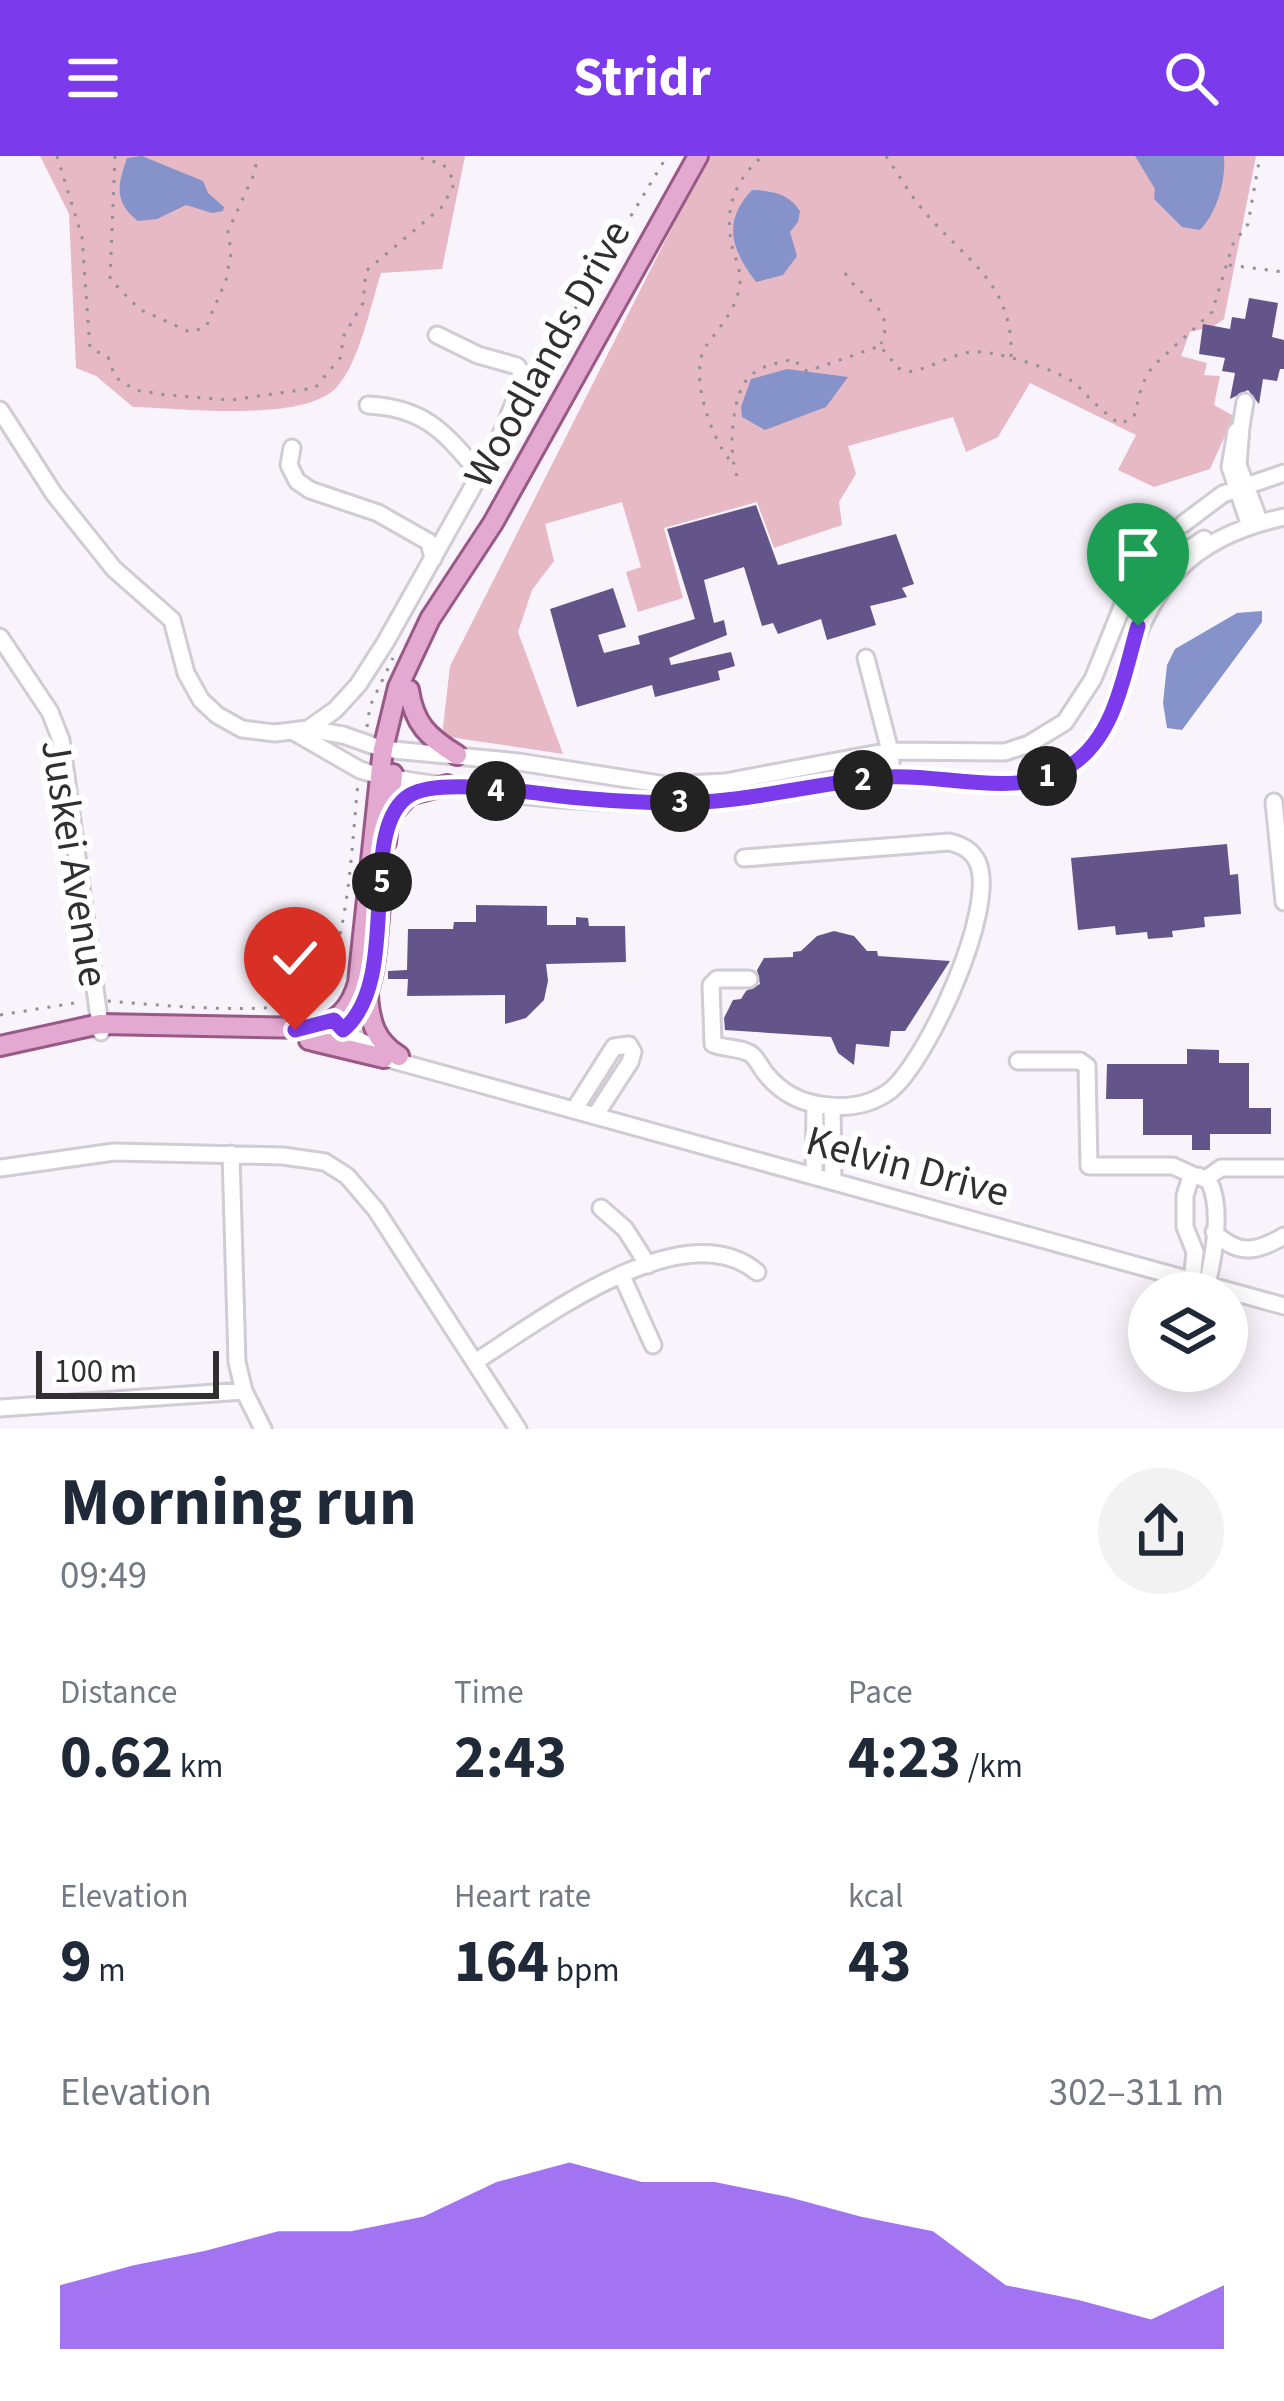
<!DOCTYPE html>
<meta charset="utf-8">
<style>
:root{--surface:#fff;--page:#f2f2f3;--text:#1f2937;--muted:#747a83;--accent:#7c3aed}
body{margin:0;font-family:"Source Sans 3",sans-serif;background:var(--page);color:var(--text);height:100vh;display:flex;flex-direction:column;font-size:45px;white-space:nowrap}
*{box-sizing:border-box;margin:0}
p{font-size:39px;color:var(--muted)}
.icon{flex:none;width:66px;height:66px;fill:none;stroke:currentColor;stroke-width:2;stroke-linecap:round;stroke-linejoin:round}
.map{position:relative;height:1273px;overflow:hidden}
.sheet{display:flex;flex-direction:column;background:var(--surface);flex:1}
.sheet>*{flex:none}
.buttons{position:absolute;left:1128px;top:1116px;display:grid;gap:24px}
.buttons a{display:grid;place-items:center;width:120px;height:120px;border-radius:50%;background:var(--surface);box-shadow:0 6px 30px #0003;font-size:60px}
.scale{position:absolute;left:36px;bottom:30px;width:183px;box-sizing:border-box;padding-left:12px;border:6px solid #312f32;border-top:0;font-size:33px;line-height:42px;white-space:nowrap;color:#312f32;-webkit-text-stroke:9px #fff;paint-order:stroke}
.pin{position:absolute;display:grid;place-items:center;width:102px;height:102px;color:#fff;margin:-123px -51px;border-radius:50% 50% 50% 0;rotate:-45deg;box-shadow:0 0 12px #0007}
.pin .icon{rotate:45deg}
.km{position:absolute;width:60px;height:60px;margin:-30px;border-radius:50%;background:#222;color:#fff;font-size:33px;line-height:60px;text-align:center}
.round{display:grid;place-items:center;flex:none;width:126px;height:126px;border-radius:63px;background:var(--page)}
.overview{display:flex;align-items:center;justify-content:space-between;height:204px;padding:0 60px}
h1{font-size:66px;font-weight:700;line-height:90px}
.figures{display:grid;grid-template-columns:repeat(3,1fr);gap:18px;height:204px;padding:12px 60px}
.figures div{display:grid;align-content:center}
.figures b{font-size:60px;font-weight:700}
.figures small{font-size:33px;font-weight:400}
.figures p{font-size:33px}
.chart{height:336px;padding:24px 60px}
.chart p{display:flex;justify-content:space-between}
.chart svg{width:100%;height:216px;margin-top:12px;fill:var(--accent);opacity:.7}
header{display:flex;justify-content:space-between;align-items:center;height:156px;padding:0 60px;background:var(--accent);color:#fff;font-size:54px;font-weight:700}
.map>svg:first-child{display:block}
.green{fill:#e7b9c5}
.water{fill:#8693cb}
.building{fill:#63558a}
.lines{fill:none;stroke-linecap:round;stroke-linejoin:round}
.minor-casing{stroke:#d1cbd3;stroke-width:21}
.major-casing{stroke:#985986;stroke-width:24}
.path{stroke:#949096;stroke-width:3;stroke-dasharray:3 9;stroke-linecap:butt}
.minor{stroke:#fff;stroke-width:15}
.major{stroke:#e3a9d1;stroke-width:18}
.route-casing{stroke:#fff;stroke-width:24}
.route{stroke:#7c3aed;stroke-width:15}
.labels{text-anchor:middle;stroke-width:12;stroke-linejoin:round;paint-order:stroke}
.street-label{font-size:42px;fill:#312f32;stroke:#fff}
</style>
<header><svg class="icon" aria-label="menu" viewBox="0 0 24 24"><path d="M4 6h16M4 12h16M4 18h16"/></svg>Stridr<svg class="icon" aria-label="search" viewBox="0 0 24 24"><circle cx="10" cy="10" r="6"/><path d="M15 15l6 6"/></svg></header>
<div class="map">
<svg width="1284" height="1273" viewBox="0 0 1284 1273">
<rect width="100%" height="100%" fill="#f9f3fb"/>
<path class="green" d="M40,0H465L442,113L381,117C371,148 359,208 336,232C302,267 181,252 133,251L96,220L76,212L69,58Z
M708,0H1256L1224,163L1214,170L1190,176L1181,200L1207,207L1204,219L1220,220L1214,249L1234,260L1210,313L1154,331L1118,314L1136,279L1030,227L998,281L966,296L953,261L848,290L856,318L839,346L842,369L774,392L757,346L664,372L683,442L638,456L626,416L641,411L622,346L545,368L554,405L532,434L518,476L563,598L442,580L450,510Z"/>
<path class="water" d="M142,0L203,25L208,37L224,51L223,55L212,57L186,49L157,63L138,65C113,46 118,28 127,2Z
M1135,0H1224C1226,25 1217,57 1200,74L1182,71L1154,43L1155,33Z
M752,34C773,35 788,37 800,55L798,66L790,76L797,100L783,119L756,126C731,93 722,66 752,34Z
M787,213L848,221L826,251L765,274L742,261L741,251L751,223Z
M1262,455V466L1182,574L1167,572L1163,547L1167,509L1175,493L1237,457Z"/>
<path class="building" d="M1249,142L1278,147L1272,181L1284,184V213H1280L1277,225L1263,223L1259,248L1248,234L1230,243L1235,217L1222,215L1225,202L1199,198L1203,168L1230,173L1232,161L1245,163Z
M756,349L778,409L896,378L914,428L902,432L907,441L870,450L876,469L827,484L821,463L778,478L773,467L762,470L744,411L704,424L714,467L724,464L727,479L669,502L671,509L731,496L735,510L718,515L720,524L655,541L652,529L577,551L550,453L613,432L626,471L598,479L604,497L640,488L638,480L695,463L667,373Z
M1227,688L1230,719L1238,718L1241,758L1204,761L1205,771L1172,775L1173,781L1148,783L1147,776L1116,779L1115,770L1078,774L1071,702Z
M476,749L547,750V769H576V761L588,762L589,770H625L626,806L546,808L548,825L544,844L526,862L505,868V839L407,840L408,823H388V815L407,814L408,773H453L454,766H476Z
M317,774L324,785L271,817L264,806Z
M834,775L854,780L867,795H877L878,800L950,805L905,875H891L889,891L856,888L854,909L838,897L831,881L725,874L724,862L733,844L741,843L746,835L760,828L757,814L764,802L793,801V796L801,795L817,780Z
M1187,893L1219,894V907H1249V952H1271V978H1210V994H1192V979H1143V943H1106L1107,908H1187Z"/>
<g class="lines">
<g class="minor-casing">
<path id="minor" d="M368,249C426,252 445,277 480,318
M0,254L54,338L114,413L172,464L186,517L201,544L217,559L242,573L275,577L308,573L335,554L358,529L385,487L498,286L521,230L522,218L517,210L478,199L437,179
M1241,271L1245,246
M292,292L289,309L297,325L310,334L378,357L429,386L433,403
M1183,368L1223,338L1284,317
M1250,370L1230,311L1236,276L1241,271L1238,309L1260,367
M0,481L50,556L61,584L101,876
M866,502L890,595L892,620
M308,573L343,579L383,593L519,606L666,629L725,626L890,595L1005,596L1029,588L1065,566L1093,523L1124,446L1136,428L1204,383
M294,576L360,614L380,620C483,637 611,653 715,645C775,640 834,620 895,621C957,621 1036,646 1086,596C1109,575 1115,544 1124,515C1152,427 1191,381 1284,361
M1274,646L1284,746
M744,702L949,686C962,689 972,694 978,707C997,753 928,903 891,934C870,950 846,953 821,949C798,946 780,935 766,918C760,911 757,901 749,897C738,891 724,893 713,888L711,829L717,823H749
M337,866L353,882L382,894
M385,902L1284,1150
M1018,905H1080L1087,910L1089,1010H1173L1195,1020
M832,950L833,1025
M574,954L614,891L629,889L633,896L630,906L595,960
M231,998L237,1206L244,1235L263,1273
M0,1012L114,996L283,1000L325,1006L347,1020L376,1054L518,1273
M814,1020L815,948
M1207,1022L1221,1012H1284
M601,1052L625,1073L648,1109
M1214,1076C1238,1100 1257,1096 1284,1080
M622,1120L653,1189
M1192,1124L1195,1096L1185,1071V1040L1190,1023L1198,1020L1209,1025C1223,1053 1214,1099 1207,1128
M475,1206C540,1165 683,1054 757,1116
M0,1252L244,1235"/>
</g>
<g class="major-casing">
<path id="major" d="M409,534C414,568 428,581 457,599
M390,660L409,639L447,629
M386,686L393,618
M368,840C370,866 375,885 399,900
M309,884C378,876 374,804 380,750
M313,885L384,902
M0,890L100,868L311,872C337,867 351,852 358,827L383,593L398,531L430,463L493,367L698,0"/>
</g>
<path class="path" d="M57,0L82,81L90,192L108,201L115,221L135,234L166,239L231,244L315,232L341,201L343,181L363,147L366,115L443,50L455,26L443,8L413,0
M115,0L110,123L139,153L190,176L206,171L226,124L231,97L228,75L255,16L257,0
M886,0C898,18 909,37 923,54C964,104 1014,126 1011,201
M1229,109L1284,116
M845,117C861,144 897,151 881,188
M536,227L572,158L667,0
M729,303C711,281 688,217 706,190C720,170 738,152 740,126C741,114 735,102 732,90C724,54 734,24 763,0
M737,320C728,299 731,237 750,220C762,209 778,207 794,203L803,214L808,215L880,190L898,212L908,216C930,213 949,199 971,196C992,193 1064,215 1078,230C1092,245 1103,256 1120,268L1134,261L1142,229L1152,211L1212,156L1233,88L1248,68L1260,0
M367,571L370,550L393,502
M108,845C146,848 286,862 311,842C349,811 352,678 358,628
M0,859L81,846"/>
<use href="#minor" class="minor"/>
<use href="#major" class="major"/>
</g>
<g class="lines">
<g class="route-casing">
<path id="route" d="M295,874L334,864L343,874C404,824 355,672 410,639C442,620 541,639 580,642C625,646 671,649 716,645C774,640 830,625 887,621C947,617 1020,646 1074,607C1116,577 1124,517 1138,470"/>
</g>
<use href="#route" class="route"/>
</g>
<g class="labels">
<g class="street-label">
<text transform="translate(546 197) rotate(-61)" y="15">Woodlands Drive</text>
<text transform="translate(76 707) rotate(81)" y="15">Juskei Avenue</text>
<text transform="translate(908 1009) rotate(15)" y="15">Kelvin Drive</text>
</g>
</g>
</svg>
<div class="buttons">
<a><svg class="icon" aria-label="layers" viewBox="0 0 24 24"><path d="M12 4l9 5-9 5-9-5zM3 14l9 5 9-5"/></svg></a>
</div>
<div class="scale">100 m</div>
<div class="pin" style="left:1138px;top:470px;background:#1e9e55"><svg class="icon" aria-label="arrive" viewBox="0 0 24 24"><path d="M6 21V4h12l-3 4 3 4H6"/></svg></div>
<div class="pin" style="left:295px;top:874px;background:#d93025"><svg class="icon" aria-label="check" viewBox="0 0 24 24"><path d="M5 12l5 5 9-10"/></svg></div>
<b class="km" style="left:1047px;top:620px">1</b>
<b class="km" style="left:863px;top:624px">2</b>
<b class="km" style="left:680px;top:646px">3</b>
<b class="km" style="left:496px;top:635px">4</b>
<b class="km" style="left:382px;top:726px">5</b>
</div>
<section class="sheet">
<div class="overview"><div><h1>Morning run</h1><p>09:49</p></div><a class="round"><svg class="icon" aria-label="share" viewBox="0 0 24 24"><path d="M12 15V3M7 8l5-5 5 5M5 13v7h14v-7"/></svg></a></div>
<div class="figures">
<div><p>Distance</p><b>0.62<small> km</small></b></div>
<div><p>Time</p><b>2:43</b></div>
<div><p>Pace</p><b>4:23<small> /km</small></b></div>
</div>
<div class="figures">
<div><p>Elevation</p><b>9<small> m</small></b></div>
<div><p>Heart rate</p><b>164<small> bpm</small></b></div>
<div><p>kcal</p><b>43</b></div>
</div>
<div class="chart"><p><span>Elevation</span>302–311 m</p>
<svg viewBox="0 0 160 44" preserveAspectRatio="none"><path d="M0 44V31L10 27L20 24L30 20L40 20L50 17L60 10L70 6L80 10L90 10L100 13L110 17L120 20L130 31L140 34L150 38L160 31V44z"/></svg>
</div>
</section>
